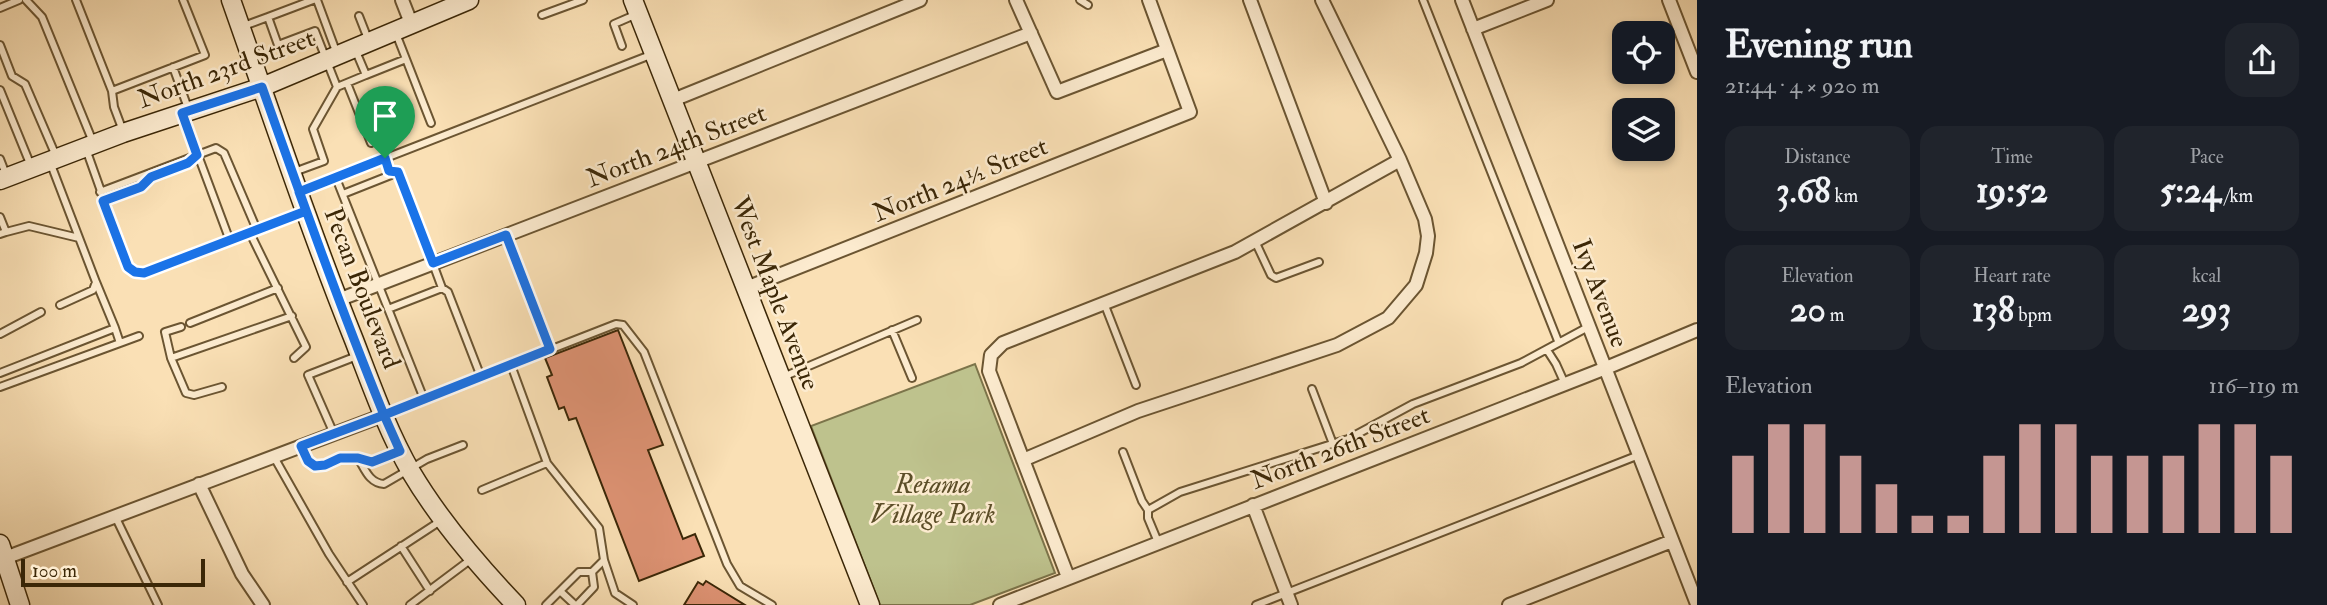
<!DOCTYPE html>
<meta charset="utf-8">
<style>
:root{--surface:#171b24;--page:#20242c;--text:#f1f3f6;--muted:#9ea1a6;--accent:#c59692}
body{margin:0;font-family:"IM FELL Double Pica",serif;background:var(--page);color:var(--text);height:100vh;display:flex;flex-direction:column;font-size:26px;white-space:nowrap}
*{box-sizing:border-box;margin:0}
p{font-size:23px;color:var(--muted)}
.icon{flex:none;width:38px;height:38px;fill:none;stroke:currentColor;stroke-width:2;stroke-linecap:round;stroke-linejoin:round}
.map{position:relative;flex:1;overflow:hidden}
.drawer{display:flex;flex-direction:column;background:var(--surface);width:630px}
.drawer>*{flex:none}
.buttons{position:absolute;left:1612px;top:21px;display:grid;gap:14px}
.buttons a{display:grid;place-items:center;width:63px;height:63px;border-radius:14px;background:var(--surface);box-shadow:0 4px 10px #0003;font-size:35px}
.scale{position:absolute;left:21px;bottom:18px;width:184px;box-sizing:border-box;padding-left:7px;border:4px solid #3b2707;border-top:0;font-size:19px;line-height:24px;white-space:nowrap;color:#3b2707;-webkit-text-stroke:5px #fcebcf;paint-order:stroke}
.pin{position:absolute;display:grid;place-items:center;width:60px;height:60px;color:#fff;margin:-72px -30px;border-radius:50% 50% 50% 0;rotate:-45deg;box-shadow:0 0 7px #0007}
.pin .icon{rotate:45deg}
.round{display:grid;place-items:center;flex:none;width:74px;height:74px;border-radius:21px;background:var(--page)}
.overview{display:flex;align-items:center;justify-content:space-between;height:119px;padding:0 28px}
h1{font-size:38px;font-weight:800;line-height:52px}
.figures{display:grid;grid-template-columns:repeat(3,1fr);gap:10px;height:119px;padding:7px 28px}
.figures div{display:grid;align-content:center;border-radius:18px;background:var(--page);text-align:center}
.figures b{font-size:35px;font-weight:800}
.figures small{font-size:19px;font-weight:400}
.figures p{font-size:19px}
.chart{height:196px;padding:14px 28px}
.chart p{display:flex;justify-content:space-between}
.chart svg{width:100%;height:126px;margin-top:7px;stroke:var(--accent);stroke-width:6}
main{display:flex;flex:1;min-height:0}
.map>svg:first-child{display:block}
.green{fill:#bec28d;stroke:#7c744a;stroke-width:2}
.building{fill:#dd9273;stroke:#3b2707;stroke-width:2}
.lines{fill:none;stroke-linecap:round;stroke-linejoin:round}
.lane-casing{stroke:#6b5532;stroke-width:10}
.street-casing{stroke:#6b5532;stroke-width:16}
.secondary-casing{stroke:#3b2707;stroke-width:21}
.lane{stroke:#fcebcf;stroke-width:6}
.street{stroke:#fcebcf;stroke-width:12}
.secondary{stroke:#fcebcf;stroke-width:18}
.route-casing{stroke:#fff;stroke-width:14}
.route{stroke:#1a73e8;stroke-width:9}
.labels{text-anchor:middle;stroke-width:5;stroke-linejoin:round;paint-order:stroke}
.street-label{font-size:26px;fill:#3b2707;stroke:#fcebcf}
.park-label{font-size:26px;font-style:italic;fill:#5c4e28;stroke:#fcebcf}
</style>
<main>
<div class="map">
<svg width="1697" height="605" viewBox="0 0 1697 605">
<rect width="100%" height="100%" fill="#fae0b5"/>
<filter id="stains"><feTurbulence type="fractalNoise" baseFrequency=".00286" numOctaves="4"/><feColorMatrix values="0 0 0 0 .2 0 0 0 0 .09 0 0 0 0 .02 0 0 0 .5 -.17"/></filter>
<radialGradient id="worn" r=".72"><stop offset=".6" stop-color="#630" stop-opacity="0"/><stop offset="1" stop-color="#630" stop-opacity=".3"/></radialGradient>
<path class="green" d="M975,364L1055,573L970,605H880L811,426Z"/>
<path class="building" d="M618,330L663,445L648,450L683,539L695,534L704,556L639,581L576,418L569,420L564,407L559,409L547,377L552,375L545,358Z
M706,581L745,605H684L698,582L703,585Z"/>
<g class="lines">
<g class="lane-casing">
<path id="lane" d="M26,0L42,17L93,142
M76,0L112,91L114,107L123,131
M317,0L337,54
M1080,0L1088,5
M1423,0L1558,341
M0,8L19,0
M542,15L583,0
M359,16L368,39
M268,17L313,0
M241,27L268,17L278,45L315,31L337,87L313,129L324,161L294,172
M0,45L12,76L25,84L56,156
M622,46L614,24L637,14
M355,49L366,75L406,59L395,31
M406,59L431,123
M173,67L188,108
M347,83L371,143
M337,87L366,75
M0,90L31,166
M112,91L205,55L183,0
M183,115L230,241
M86,149L128,267L135,272L143,273L305,212
M385,158L389,171L399,172L442,288L448,292L481,377
M0,159L7,177
M50,162L96,282L93,290L60,305
M336,178L424,399
M301,191L653,54
M100,192L216,148L224,153L257,230
M343,194L396,173
M103,201L141,187L151,177L188,163L193,158
M0,217L6,232L0,234
M6,232L29,226L79,238
M250,233L306,347L294,358
M506,235L550,350
M1255,241L1271,275L1276,278L1319,262
M1104,303L1136,385
M388,309L442,288
M190,323L278,288
M181,327L165,332L171,358L186,393L194,395L222,387
M892,330L912,378
M0,334L41,312
M120,343L139,336
M1547,350L1556,364L1565,384
M171,358L292,316
M511,365L616,324L623,325L644,352L727,564L740,586L772,605
M0,373L115,328L96,282
M783,377L917,320
M0,387L120,343L115,328
M1312,389L1333,444
M387,414L511,365L547,463L599,528L604,560L615,593L633,605
M334,434L308,375L357,356
M301,447L308,461L315,466L325,465L340,458H358L372,462L399,451
M1123,452L1142,501L1148,510
M274,457L329,554L363,605
M358,458C365,469 369,483 384,484L427,459L463,445
M482,490L547,463
M115,516L158,605
M1158,542L1148,518V510L1180,492L1348,439L1413,404L1521,363L1590,326
M401,546L430,591
M347,582L442,520
M560,591L575,605
M410,605L470,560
M546,605L579,572H592L604,560
M577,605L594,587L592,572
M1256,605L1639,455"/>
</g>
<g class="street-casing">
<path id="street" d="M402,0L411,23
M1016,0L1057,92L1167,50
M1250,0L1326,203
M1462,0L1697,604
M1669,0L1697,72
M1473,29L1547,0
M673,100L920,0
M746,288L1190,112L1149,0
M338,300L1031,33
M1023,460L1138,411L1337,345L1388,318L1416,285L1426,253L1428,236L1425,219L1400,160L1322,0
M199,484L242,574L263,605
M1253,505L1291,605
M5,558L384,415
M1068,577L989,371L991,355L1003,343L1235,252L1400,160
M1000,605L1606,368L1697,330
M1509,605L1672,541"/>
</g>
<g class="secondary-casing">
<path id="secondary" d="M231,0C271,113 309,228 354,340C371,384 387,430 411,472C440,521 477,564 516,605
M633,0L870,605
M0,180L123,133L262,87L469,0
M0,544L20,605"/>
</g>
<use href="#lane" class="lane"/>
<use href="#street" class="street"/>
<use href="#secondary" class="secondary"/>
</g>
<g class="lines">
<g class="route-casing">
<path id="route" d="M385,158L299,192L306,211L144,273L135,272L128,267L103,201L141,187L151,177L188,163L197,155L182,113L262,87C301,197 340,307 384,415L301,446L308,461L315,466L325,465L340,458H358L372,462L400,451L384,415L550,349L506,235L433,263L398,172L389,171L385,158"/>
</g>
<use href="#route" class="route"/>
</g>
<g class="labels">
<g class="street-label">
<text transform="translate(226 68) rotate(-20)" y="9">North 23rd Street</text>
<text transform="translate(676 145) rotate(-21)" y="9">North 24th Street</text>
<text transform="translate(960 179) rotate(-22)" y="9">North 24½ Street</text>
<text transform="translate(363 288) rotate(69)" y="9">Pecan Boulevard</text>
<text transform="translate(776 293) rotate(69)" y="9">West Maple Avenue</text>
<text transform="translate(1601 293) rotate(69)" y="9">Ivy Avenue</text>
<text transform="translate(1340 447) rotate(-21)" y="9">North 26th Street</text>
</g>
<g class="park-label">
<text x="933" y="493">Retama<tspan x="933" dy="30">Village Park</tspan></text>
</g>
</g>
<rect width="100%" height="100%" filter="url(#stains)"/>
<rect width="100%" height="100%" fill="url(#worn)"/>
</svg>
<div class="buttons">
<a><svg class="icon" aria-label="locate" viewBox="0 0 24 24"><circle cx="12" cy="12" r="6"/><path d="M12 2v4M12 18v4M2 12h4M18 12h4"/></svg></a>
<a><svg class="icon" aria-label="layers" viewBox="0 0 24 24"><path d="M12 4l9 5-9 5-9-5zM3 14l9 5 9-5"/></svg></a>
</div>
<div class="scale">100 m</div>
<div class="pin" style="left:385px;top:158px;background:#1e9e55"><svg class="icon" aria-label="arrive" viewBox="0 0 24 24"><path d="M6 21V4h12l-3 4 3 4H6"/></svg></div>
</div>
<section class="drawer">
<div class="overview"><div><h1>Evening run</h1><p>21:44 · 4 × 920 m</p></div><a class="round"><svg class="icon" aria-label="share" viewBox="0 0 24 24"><path d="M12 15V3M7 8l5-5 5 5M5 13v7h14v-7"/></svg></a></div>
<div class="figures">
<div><p>Distance</p><b>3.68<small> km</small></b></div>
<div><p>Time</p><b>19:52</b></div>
<div><p>Pace</p><b>5:24<small> /km</small></b></div>
</div>
<div class="figures">
<div><p>Elevation</p><b>20<small> m</small></b></div>
<div><p>Heart rate</p><b>138<small> bpm</small></b></div>
<div><p>kcal</p><b>293</b></div>
</div>
<div class="chart"><p><span>Elevation</span>116–119 m</p>
<svg viewBox="0 0 160 44" preserveAspectRatio="none"><path d="M5 44V17M15 44V6M25 44V6M35 44V17M45 44V27M55 44V38M65 44V38M75 44V17M85 44V6M95 44V6M105 44V17M115 44V17M125 44V17M135 44V6M145 44V6M155 44V17"/></svg>
</div>
</section>
</main>
